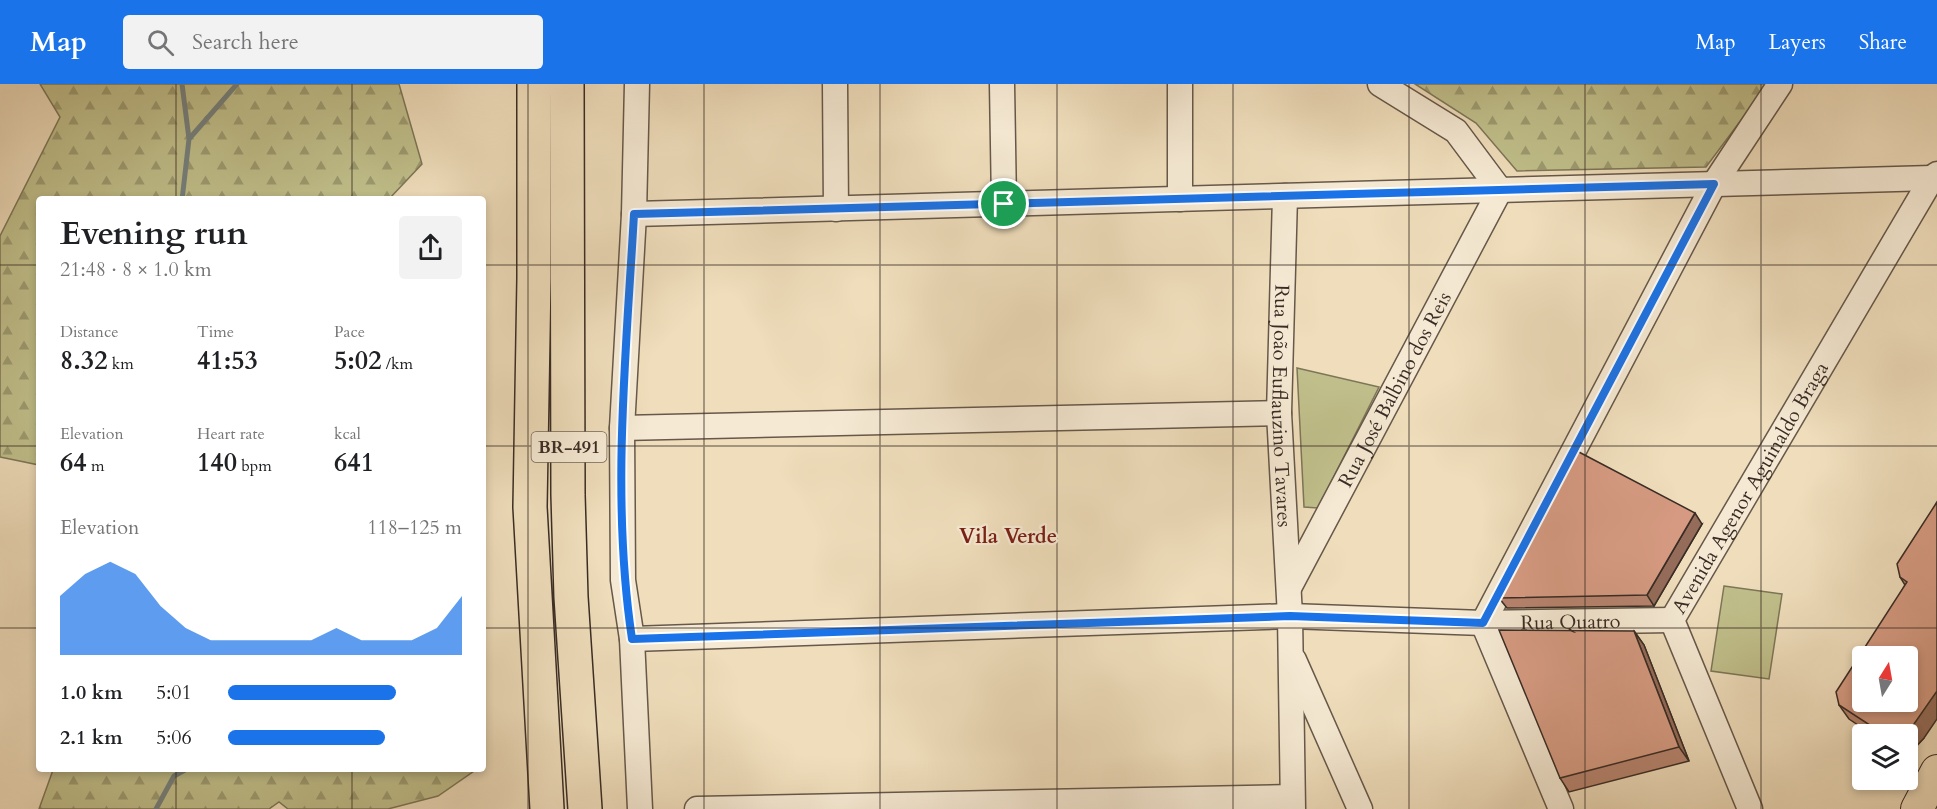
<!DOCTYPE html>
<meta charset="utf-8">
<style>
:root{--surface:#fff;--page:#f2f2f2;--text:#202124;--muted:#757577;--accent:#1a73e8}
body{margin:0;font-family:Cardo,serif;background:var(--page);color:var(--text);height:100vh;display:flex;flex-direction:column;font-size:22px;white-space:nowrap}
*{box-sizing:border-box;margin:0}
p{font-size:20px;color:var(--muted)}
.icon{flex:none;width:33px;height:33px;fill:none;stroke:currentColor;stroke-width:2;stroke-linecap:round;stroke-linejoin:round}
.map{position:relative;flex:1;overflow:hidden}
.details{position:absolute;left:36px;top:112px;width:450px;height:576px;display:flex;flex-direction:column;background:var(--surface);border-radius:6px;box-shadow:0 3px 9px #0003}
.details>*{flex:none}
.needle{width:39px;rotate:11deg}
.tools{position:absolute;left:1852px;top:562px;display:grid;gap:12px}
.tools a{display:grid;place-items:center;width:66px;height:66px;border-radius:6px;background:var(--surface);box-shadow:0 3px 9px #0003;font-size:30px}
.pin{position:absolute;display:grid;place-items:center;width:51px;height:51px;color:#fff;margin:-26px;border:3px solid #fff;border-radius:50%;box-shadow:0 2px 6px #0007}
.round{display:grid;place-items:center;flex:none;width:63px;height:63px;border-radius:6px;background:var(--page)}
.overview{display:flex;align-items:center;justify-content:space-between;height:102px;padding:0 24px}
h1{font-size:33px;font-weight:700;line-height:45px}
.figures{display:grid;grid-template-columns:repeat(3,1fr);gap:9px;height:102px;padding:6px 24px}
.figures div{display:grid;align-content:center}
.figures b{font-size:26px;font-weight:700}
.figures small{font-size:16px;font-weight:400}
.figures p{font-size:16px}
.chart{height:168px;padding:12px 24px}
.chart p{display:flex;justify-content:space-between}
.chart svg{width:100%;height:108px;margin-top:6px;fill:var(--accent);opacity:.7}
ul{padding:0 24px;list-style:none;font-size:20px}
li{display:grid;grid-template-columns:96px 72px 1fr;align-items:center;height:45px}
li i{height:15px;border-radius:8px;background:var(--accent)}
header{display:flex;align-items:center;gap:36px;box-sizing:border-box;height:84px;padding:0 30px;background:var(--accent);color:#fff}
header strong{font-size:28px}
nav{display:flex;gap:33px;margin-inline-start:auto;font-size:21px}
.search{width:420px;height:54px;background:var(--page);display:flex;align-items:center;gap:15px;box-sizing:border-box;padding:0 21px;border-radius:6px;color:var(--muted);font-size:22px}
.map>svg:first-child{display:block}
.forest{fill:url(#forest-firs);stroke:#7c7658;stroke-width:1.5}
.park{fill:#c0bf8b;stroke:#7c7658;stroke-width:1.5}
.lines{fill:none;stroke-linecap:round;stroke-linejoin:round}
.stream{stroke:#75817e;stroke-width:5}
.minor-casing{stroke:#66584a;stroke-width:27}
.major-casing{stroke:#392c25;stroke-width:34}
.highway-casing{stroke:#392c25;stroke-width:36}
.minor{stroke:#f5e9d3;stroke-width:24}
.major{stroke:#efddbb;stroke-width:32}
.highway{stroke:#efddbb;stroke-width:33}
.wall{fill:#b7846f;stroke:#392c25;stroke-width:1.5}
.shaded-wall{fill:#956c5a;stroke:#392c25;stroke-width:1.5}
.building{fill:#d59a81;stroke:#392c25;stroke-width:1.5;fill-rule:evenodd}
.route-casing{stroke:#fff;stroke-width:12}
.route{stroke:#1a73e8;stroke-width:8}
.grid{fill:none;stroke:#392c25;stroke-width:1.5;stroke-opacity:0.55}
.labels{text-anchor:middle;stroke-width:4.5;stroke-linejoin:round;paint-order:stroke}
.shield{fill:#f5e9d3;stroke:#716559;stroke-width:1.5}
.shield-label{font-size:18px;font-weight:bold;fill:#392c25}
.street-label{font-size:20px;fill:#392c25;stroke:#f5e9d3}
.neighbourhood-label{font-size:21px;font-weight:bold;fill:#7a1f14;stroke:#f5e9d3}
</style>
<header>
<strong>Map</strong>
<div class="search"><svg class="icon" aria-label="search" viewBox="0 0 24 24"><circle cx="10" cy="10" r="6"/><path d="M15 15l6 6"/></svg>Search here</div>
<nav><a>Map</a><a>Layers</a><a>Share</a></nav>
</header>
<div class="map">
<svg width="1937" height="725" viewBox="0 0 1937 725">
<defs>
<pattern id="forest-firs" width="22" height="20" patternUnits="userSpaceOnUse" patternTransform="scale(1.5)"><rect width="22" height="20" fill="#c0bf8b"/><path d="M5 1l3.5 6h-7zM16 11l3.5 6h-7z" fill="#9d9b71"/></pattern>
</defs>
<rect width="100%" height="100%" fill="#efddbb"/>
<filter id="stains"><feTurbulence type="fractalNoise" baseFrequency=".00333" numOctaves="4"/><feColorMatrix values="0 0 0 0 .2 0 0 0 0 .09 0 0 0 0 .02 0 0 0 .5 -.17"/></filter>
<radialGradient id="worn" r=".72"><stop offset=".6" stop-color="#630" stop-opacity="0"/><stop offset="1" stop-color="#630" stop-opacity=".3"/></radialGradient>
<path class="forest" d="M40,0H399L422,80L389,115L39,116V381L0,373V152L60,33Z
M1415,0H1768L1706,83L1517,87L1476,39Z
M53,686H474V687L438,712L388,725H288L279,718L269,725H39Z"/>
<path class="park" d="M1297,284L1379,303L1318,424L1304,423Z
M1724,502L1782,510L1769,595L1711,587Z"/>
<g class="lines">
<path class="stream" d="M182,0L189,55
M182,116L189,55L237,0
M156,725L174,692L185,686"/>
<g class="minor-casing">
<g id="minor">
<path d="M637,0L634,130L622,344L623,496L632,555L640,725"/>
<path d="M835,0L836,125"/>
<path d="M1002,0L1004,120"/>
<path id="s1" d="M1285,112L1279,329L1290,532L1293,725"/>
<path d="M1180,115V0"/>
<path d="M634,130L1932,94"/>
<path d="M622,344L1279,329"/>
<path id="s2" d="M1289,504L1500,106L1456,47L1380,0"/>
<path id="s3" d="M632,555L1290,532L1483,539L1672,536"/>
<path d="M1294,576L1360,725"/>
<path d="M697,725L1292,713"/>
<path d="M1561,725L1483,539L1714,100L1780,0"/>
<path id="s4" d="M1750,725L1672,536L1932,94L1937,90"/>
</g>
</g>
<g class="major-casing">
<path id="major" d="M1917,725L1937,687"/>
</g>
<g class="highway-casing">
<path id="highway" d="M534,0V194L530,423L547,725
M567,0L568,411L571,513L585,725"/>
</g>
<use href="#minor" class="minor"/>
<use href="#major" class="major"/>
<use href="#highway" class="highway"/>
</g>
<path class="wall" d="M1937,418L1924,654L1910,669H1908V651H1873L1849,635L1839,621L1905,501L1900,493Z
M1702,440L1654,522L1507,524L1499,514Z
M1634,547L1644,561L1689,677L1569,708L1560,694Z"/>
<path class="shaded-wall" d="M1695,429L1702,440L1654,522L1647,511Z
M1634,547L1644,561L1689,677L1679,663Z
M1937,607V635L1924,654L1910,669L1908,667V651H1904Z"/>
<path class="building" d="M1577,367L1695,429L1647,511L1499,514Z
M1937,418V607L1914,640L1904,651H1885L1839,621L1836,608L1907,498L1900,493L1897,480ZM1863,573H1908V618H1863Z
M1499,546L1634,547L1679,663L1560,694Z"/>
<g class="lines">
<g class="route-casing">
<path id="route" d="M1714,100L1483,539L1290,532L632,555C611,415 626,271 634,130Z"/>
</g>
<use href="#route" class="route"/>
</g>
<path class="grid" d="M176,0V116M352,0V116M528,0V725M704,0V725M880,0V725M1057,0V725M1233,0V725M1409,0V725M1585,0V725M1761,0V725M0,181H39M483,181H1937M0,362H39M483,362H1937M0,544H39M483,544H1937M176,686V725M352,686V725"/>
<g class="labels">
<rect class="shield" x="531.5" y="348" width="75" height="30" rx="4.5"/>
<g class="shield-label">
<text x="569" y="369">BR-491</text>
</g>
<g class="street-label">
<text dy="7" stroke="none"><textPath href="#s2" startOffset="225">Rua José Balbino dos Reis</textPath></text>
<text dy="7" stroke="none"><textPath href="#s1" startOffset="210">Rua João Euflauzino Tavares</textPath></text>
<text dy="7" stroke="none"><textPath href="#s4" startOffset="358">Avenida Agenor Aguinaldo Braga</textPath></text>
<text dy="7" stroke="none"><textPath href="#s3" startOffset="939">Rua Quatro</textPath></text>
</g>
<g class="neighbourhood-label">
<text x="1008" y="459">Vila Verde</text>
</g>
</g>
<rect width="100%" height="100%" filter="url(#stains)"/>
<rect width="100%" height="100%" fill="url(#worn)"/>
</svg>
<div class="tools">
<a><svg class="needle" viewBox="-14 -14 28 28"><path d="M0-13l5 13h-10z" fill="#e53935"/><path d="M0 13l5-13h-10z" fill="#757577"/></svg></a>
<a><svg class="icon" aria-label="layers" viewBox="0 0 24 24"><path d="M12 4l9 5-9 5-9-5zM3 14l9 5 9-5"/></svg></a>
</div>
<div class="pin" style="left:1004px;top:120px;background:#1e9e55"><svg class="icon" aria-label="arrive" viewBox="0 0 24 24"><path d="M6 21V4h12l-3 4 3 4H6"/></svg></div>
<section class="details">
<div class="overview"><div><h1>Evening run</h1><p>21:48 · 8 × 1.0 km</p></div><a class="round"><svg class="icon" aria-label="share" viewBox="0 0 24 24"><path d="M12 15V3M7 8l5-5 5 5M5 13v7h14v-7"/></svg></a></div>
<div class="figures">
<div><p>Distance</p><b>8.32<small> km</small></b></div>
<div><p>Time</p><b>41:53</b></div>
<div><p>Pace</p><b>5:02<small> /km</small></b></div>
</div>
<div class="figures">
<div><p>Elevation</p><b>64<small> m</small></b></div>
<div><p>Heart rate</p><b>140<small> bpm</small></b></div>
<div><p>kcal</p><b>641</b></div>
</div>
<div class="chart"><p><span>Elevation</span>118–125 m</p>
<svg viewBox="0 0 160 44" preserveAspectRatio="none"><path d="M0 44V20L10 11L20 6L30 11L40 24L50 33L60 38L70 38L80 38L90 38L100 38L110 33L120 38L130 38L140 38L150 33L160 20V44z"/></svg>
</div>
<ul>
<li><b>1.0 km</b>5:01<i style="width:72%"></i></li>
<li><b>2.1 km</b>5:06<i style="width:67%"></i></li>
</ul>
</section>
</div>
